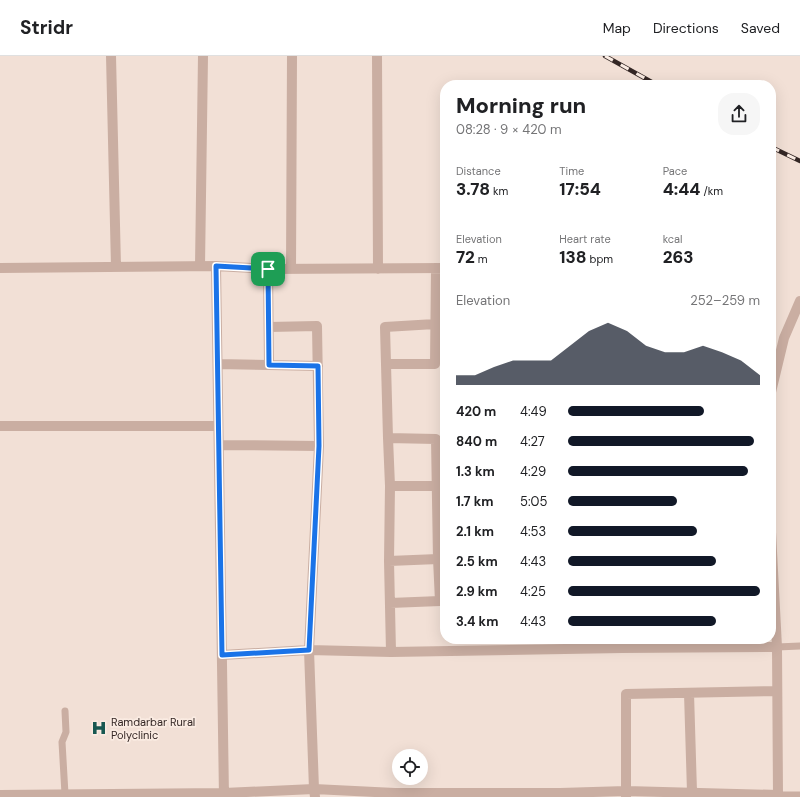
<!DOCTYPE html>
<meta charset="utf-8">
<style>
:root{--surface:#fff;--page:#f6f6f6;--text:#202124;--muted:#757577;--line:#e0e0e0;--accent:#111827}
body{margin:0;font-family:"DM Sans",sans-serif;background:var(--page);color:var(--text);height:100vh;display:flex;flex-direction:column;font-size:15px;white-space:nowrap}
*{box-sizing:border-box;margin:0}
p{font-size:13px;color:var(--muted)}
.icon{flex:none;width:22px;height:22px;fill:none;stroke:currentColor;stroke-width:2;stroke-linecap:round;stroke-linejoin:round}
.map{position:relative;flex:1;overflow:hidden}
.side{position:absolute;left:440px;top:24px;width:336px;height:564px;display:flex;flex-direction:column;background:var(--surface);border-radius:16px;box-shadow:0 4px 16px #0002}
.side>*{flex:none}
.fabs{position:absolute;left:392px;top:693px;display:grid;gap:8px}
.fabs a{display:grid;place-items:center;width:36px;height:36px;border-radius:50%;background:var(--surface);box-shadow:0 4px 16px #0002;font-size:20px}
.pin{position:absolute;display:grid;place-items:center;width:34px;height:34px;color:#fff;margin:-17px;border-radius:8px;box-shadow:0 2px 6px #0006}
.round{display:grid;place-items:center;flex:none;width:42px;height:42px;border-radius:16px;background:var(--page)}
.headline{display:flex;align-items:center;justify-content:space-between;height:68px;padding:0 16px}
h1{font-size:22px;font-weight:800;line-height:30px}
.metrics{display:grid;grid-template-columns:repeat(3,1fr);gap:6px;height:68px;padding:4px 16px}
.metrics div{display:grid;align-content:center}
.metrics b{font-size:17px;font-weight:800}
.metrics small{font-size:11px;font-weight:400}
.metrics p{font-size:11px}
.chart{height:112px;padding:8px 16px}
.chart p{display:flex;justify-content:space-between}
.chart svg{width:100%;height:72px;margin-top:4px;fill:var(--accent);opacity:.7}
ul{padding:0 16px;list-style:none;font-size:13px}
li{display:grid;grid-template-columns:64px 48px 1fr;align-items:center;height:30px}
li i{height:10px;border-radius:5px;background:var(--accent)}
header{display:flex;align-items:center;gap:24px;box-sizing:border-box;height:56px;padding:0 20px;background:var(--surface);border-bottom:1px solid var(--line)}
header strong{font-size:19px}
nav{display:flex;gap:22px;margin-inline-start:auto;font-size:14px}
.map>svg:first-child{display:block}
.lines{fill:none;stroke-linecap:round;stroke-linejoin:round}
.lane{stroke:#caaea2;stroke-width:7}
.street{stroke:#caaea2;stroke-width:10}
.rail-casing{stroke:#342725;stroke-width:4.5}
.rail{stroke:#faebe2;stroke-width:3;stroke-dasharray:9;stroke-linecap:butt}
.route-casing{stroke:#fff;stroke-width:8}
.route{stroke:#1a73e8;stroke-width:5}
.labels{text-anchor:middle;stroke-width:3.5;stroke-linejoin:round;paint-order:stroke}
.poi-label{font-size:11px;fill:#342725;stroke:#faebe2;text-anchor:start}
</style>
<header>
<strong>Stridr</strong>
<nav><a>Map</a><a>Directions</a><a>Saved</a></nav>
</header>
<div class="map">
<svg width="800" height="741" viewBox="0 0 800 741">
<rect width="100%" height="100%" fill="#f2e0d6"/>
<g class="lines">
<path class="lane" d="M777,591L800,590
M65,655L66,676L62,686L65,738
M778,739H800"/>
<path class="street" d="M111,0L116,211
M377,0L378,213
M200,210L203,0
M216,210L268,213L445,212
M0,212L216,210L224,741
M268,213L269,309L318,310
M291,213L292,0
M269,271L317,270L319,390L309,594L314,733L315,741
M218,308L269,309
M386,308H435L436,212
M771,336L784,282L800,245
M0,370H218
M388,382L390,430H437
M219,389L319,390
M771,476L777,591L778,739
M389,505L390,430
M390,547L440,545L438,503
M391,596L389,505L438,503L436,383L388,382L385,271L435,268
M222,599L309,594L391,596L622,592L777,591
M689,637L692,736
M0,739L224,737L314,733L395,737H560L626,735L778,739V741
M626,741V638L777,635"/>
<g class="rail-casing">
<path id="rail" d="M605,0L657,29
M771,91L800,105"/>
</g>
<use href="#rail" class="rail"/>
</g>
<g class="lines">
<g class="route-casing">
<path id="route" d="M216,210L268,213L269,309L318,310L319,390L309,594L222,599Z"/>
</g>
<use href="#route" class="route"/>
</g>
<defs>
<g id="hospital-bare" transform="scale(1.2)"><path d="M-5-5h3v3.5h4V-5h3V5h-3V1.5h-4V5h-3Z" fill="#185851" stroke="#faebe2" stroke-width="2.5" paint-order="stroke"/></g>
</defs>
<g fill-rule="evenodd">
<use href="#hospital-bare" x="99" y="672"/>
</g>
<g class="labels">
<g class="poi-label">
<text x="111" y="670">Ramdarbar Rural<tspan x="111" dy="13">Polyclinic</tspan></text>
</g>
</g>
</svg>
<div class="fabs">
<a><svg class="icon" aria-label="locate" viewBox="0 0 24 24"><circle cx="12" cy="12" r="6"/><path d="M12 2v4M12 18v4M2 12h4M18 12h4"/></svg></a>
</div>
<div class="pin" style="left:268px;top:213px;background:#1e9e55"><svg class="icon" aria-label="arrive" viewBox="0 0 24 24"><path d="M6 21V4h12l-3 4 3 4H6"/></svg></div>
<section class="side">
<div class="headline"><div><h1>Morning run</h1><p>08:28 · 9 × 420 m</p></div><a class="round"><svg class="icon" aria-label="share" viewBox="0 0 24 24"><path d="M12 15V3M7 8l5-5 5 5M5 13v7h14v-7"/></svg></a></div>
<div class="metrics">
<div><p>Distance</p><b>3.78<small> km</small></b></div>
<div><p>Time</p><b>17:54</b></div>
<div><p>Pace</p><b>4:44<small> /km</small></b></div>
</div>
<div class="metrics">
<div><p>Elevation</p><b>72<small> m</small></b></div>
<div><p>Heart rate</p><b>138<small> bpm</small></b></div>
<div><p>kcal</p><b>263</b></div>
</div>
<div class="chart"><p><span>Elevation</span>252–259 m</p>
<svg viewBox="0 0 160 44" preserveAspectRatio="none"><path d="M0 44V38L10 38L20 33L30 29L40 29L50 29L60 20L70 11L80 6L90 11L100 20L110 24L120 24L130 20L140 24L150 29L160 38V44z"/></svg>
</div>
<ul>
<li><b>420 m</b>4:49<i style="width:71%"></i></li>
<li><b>840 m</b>4:27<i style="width:97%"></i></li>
<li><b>1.3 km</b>4:29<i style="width:94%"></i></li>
<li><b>1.7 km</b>5:05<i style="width:57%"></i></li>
<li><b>2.1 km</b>4:53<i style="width:67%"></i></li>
<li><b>2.5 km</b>4:43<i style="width:77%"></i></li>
<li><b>2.9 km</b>4:25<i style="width:100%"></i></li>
<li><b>3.4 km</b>4:43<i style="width:77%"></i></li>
</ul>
</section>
</div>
